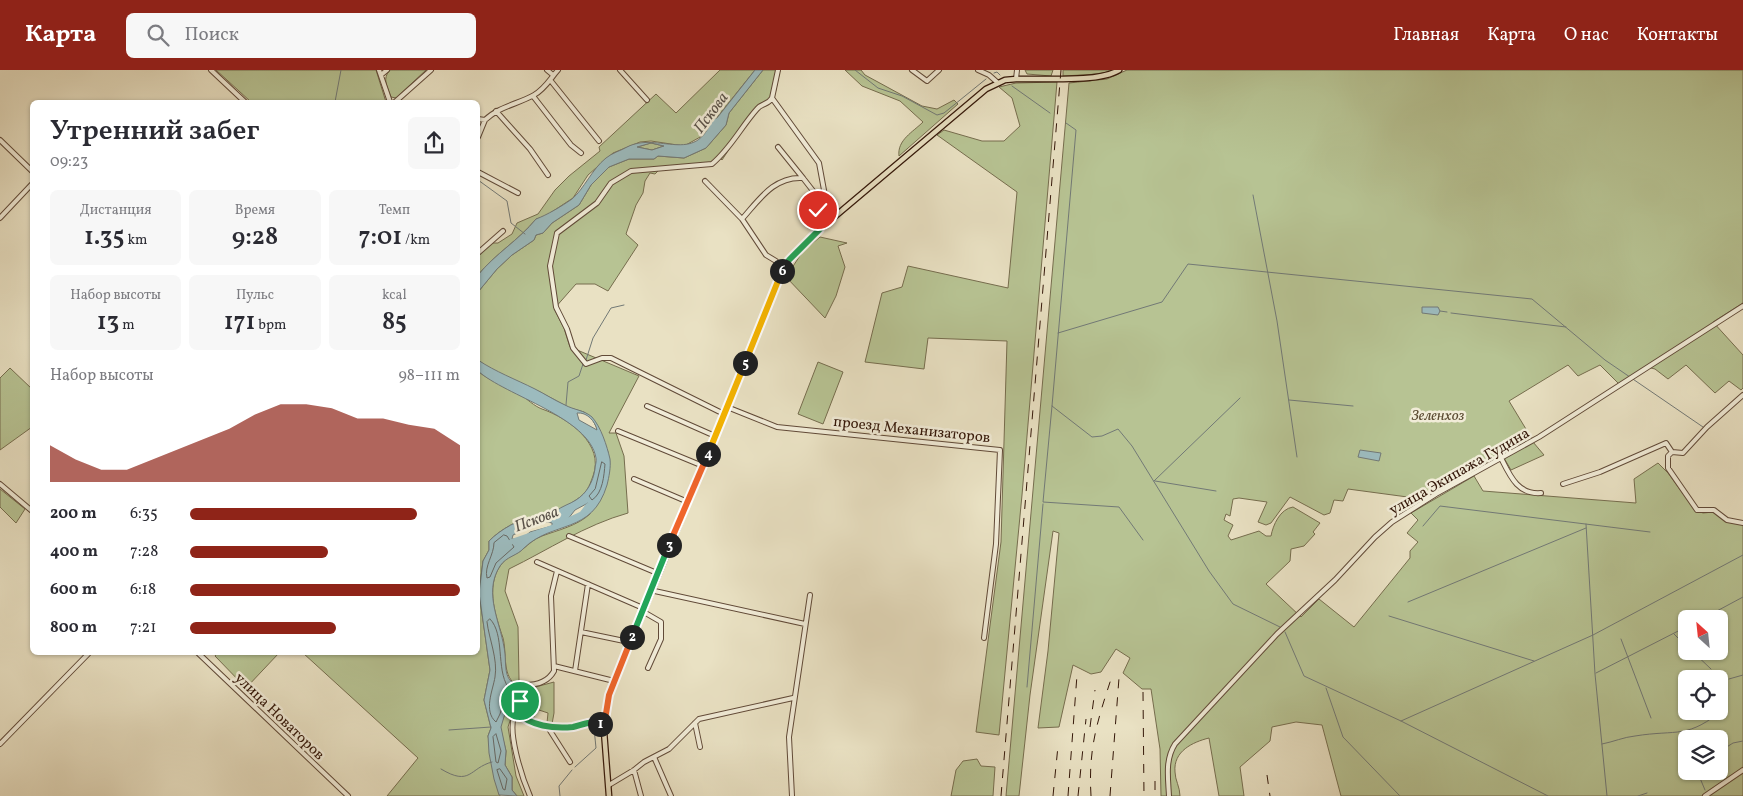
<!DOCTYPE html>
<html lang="ru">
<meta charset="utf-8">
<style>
:root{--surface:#fff;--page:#f7f7f7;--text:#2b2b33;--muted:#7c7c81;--accent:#8f2418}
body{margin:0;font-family:Vollkorn,serif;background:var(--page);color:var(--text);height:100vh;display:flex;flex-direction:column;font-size:19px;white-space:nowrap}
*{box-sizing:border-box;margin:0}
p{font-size:16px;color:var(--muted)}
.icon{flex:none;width:28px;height:28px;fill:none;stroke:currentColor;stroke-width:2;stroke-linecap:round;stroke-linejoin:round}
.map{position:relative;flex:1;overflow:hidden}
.details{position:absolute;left:30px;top:30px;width:450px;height:555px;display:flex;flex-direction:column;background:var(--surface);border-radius:8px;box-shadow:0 1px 4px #0004}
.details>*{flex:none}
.needle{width:32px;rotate:333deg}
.controls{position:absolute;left:1678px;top:540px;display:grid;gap:10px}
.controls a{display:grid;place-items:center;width:50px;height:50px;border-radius:8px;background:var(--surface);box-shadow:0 1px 4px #0004;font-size:25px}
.pin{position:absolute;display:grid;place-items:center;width:42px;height:42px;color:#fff;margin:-21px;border:2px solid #fff;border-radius:50%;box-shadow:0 1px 5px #0007}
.km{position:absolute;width:25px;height:25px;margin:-12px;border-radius:50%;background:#222;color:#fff;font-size:14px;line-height:25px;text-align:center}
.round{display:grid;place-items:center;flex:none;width:52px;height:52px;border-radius:8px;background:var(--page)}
.head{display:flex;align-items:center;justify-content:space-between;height:85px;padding:0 20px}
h1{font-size:28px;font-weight:600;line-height:38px}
.stats{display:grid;grid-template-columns:repeat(3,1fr);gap:8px;height:85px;padding:5px 20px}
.stats div{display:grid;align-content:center;border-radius:8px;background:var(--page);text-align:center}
.stats b{font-size:25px;font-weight:600}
.stats small{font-size:14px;font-weight:400}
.stats p{font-size:14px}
.chart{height:140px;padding:10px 20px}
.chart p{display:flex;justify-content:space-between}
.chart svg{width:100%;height:90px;margin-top:5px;fill:var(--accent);opacity:.7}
ul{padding:0 20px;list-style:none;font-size:16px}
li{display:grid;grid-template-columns:80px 60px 1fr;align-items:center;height:38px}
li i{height:12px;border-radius:6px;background:var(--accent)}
header{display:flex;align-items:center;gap:30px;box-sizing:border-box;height:70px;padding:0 25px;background:var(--accent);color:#fff}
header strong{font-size:24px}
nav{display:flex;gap:28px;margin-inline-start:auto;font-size:18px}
.search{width:350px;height:45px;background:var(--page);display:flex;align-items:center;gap:12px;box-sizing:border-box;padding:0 18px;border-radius:8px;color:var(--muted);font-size:19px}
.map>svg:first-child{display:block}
.green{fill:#b7c393;stroke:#766d4e;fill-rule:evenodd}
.water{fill:#9cbbbe;stroke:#727976;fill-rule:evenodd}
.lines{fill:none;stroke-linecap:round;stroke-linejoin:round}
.shore{stroke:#686964;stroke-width:1}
.stream{stroke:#727976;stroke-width:1}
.river{stroke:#9cbbbe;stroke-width:5.5}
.minor-casing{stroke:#614a38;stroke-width:6}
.major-casing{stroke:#341709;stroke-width:7}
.minor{stroke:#f1ecd8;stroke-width:4}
.major{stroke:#e9e1c3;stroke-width:4.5}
.rail{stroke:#341709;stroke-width:1;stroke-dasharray:9 9;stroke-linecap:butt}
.split-1-casing{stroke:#fff;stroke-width:10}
.split-2-casing{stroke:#fff;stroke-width:10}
.split-3-casing{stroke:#fff;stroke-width:10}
.split-4-casing{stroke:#fff;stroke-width:10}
.split-5-casing{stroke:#fff;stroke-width:10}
.split-6-casing{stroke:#fff;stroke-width:10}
.split-7-casing{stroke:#fff;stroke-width:10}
.split-1{stroke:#22a559;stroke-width:6}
.split-2{stroke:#f0652b;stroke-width:6}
.split-3{stroke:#22a559;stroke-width:6}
.split-4{stroke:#f0652b;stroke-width:6}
.split-5{stroke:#f5b400;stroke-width:6}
.split-6{stroke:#f5b400;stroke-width:6}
.split-7{stroke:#22a559;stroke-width:6}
.labels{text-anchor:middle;stroke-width:5;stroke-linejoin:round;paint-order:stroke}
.park-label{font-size:15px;font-style:italic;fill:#5b4b32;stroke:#f1ecd8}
.street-label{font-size:15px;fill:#341709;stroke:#f1ecd8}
.water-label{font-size:16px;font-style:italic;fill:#585048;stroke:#f1ecd8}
</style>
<header>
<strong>Карта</strong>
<div class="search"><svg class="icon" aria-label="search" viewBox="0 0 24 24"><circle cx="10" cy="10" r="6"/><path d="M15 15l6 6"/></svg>Поиск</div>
<nav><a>Главная</a><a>Карта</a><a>О нас</a><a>Контакты</a></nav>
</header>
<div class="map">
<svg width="1743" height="726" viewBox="0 0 1743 726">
<rect width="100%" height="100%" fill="#e9e1c3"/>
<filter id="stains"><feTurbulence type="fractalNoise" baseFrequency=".004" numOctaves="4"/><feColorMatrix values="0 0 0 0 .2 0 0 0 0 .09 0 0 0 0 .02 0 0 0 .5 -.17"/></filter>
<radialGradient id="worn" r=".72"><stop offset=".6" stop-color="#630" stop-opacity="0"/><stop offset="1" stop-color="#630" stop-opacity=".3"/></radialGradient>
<path class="green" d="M216,0H376L386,32H251Z
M390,0H426L396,28L391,27C387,16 382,9 390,0Z
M720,0H755L702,66L684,76L651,71L640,72L613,83L588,105L573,128L544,147L536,149C519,170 495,184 478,205V185L492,173H498L512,164L517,153L538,144L555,120L569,106L600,81L599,77L656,24L676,43Z
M763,0H780L775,24L770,30L759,34L722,90L719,87L714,92L662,97L655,104L650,103L645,111L643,123L636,135L626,164L638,175L608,221L595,214H576L554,239L564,258L570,277L639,306L609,363H616L624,386L628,443C585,455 548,480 509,499L505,521L518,557L519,610L515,614C502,604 507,583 503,568C495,544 484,513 504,491C510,485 518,484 523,479C529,474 534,469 542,466C558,460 577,456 590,444L608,382L592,348L584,342L570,338L540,322L491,300L478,290V222L497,199L512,185L534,170L536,165L543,163L552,153L579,135L591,115L609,97L629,89H654L658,86L684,88L706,78L726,55L729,43Z
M845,0H861L865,5L922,36L937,39L954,30L958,34L899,86C897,70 913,62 923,52L900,31L862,16Z
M1025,0H1053L1051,6L1027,4Z
M1063,0H1114L1099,4L1063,6Z
M1127,0H1743V233L1713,252L1743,285V318L1741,320L1729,311L1715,323L1686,295L1668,309L1655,299L1647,297L1619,314L1600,295L1578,306L1568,295L1509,331L1532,369L1431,426L1424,429L1415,428L1348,419L1343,431L1334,430L1330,443L1324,445L1290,427L1271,453L1266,455L1258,452L1267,432L1239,428L1233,429L1230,446L1226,444L1224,450L1233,455L1228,466L1231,470L1259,461L1266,466H1271C1273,455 1280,439 1293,437L1320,453L1313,462L1315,464L1304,476L1291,479L1290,491L1266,514L1301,547L1319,529L1354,557L1410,488V481L1418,472L1407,463L1418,450L1411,443L1474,406L1483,421L1636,433L1634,409L1658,393L1668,403L1695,440L1703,443L1714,442L1727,451L1743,454V726H1341L1322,655L1296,652L1272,657L1270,671L1240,697L1244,726H1219L1209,668C1193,672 1173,681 1175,702C1175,710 1180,717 1180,726H1161L1160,679L1151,619H1142L1123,603L1130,588L1116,579L1101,602L1091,604L1073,595L1059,657L1038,658L1048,581L1059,463L1053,461L1030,625L1019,726H1006L1069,13L1107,9ZM1686,549H1719V581H1686ZM1686,609H1719V641H1686ZM1686,669H1719V701H1686Z
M1057,12L1022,425L999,665L976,662L1001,472L1007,271L928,268L924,299L865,292L882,223L902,217L908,196L1008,218L1017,122L937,65L944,60L982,71H1004L1020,56L1012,28L999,17L1016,13Z
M651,73L664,76L652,80L637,77Z
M820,167L847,173L838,176L845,197L836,226L825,248L786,207L803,181Z
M818,292L843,302L823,354L798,344Z
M10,298L32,319V357L0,380V308Z
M478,301C490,312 506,315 520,324C527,329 534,336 542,339C568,348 605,374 593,406C589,417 587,423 576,430C568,435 559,442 551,446C546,448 541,446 536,446C519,449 501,459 489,471V480L483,491L479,522L490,600L484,630L491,658L488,666L500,726H387L418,688L303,583L478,582Z
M1533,372L1544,385L1511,400L1504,388Z
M0,419L25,439L16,453L0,437Z
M218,582H279V583L246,618L215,586Z
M554,612V643L552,654L547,653L548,643L536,639L533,650L522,643L528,619Z
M517,629L508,657L516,706L524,726H517L512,720V707L505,695L506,681L500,657L510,630Z
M977,689L981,696L995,697L993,726H951L956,700L963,691Z"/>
<path class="water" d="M755,0H763L729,43L726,55L706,78L684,88L658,86L654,89H629L609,97L591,115L579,135L552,153L543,163L536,165L534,170L512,185L497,199L478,222V205C495,184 519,170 536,149C547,145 562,136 572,129C584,119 592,99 606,88C612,83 620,81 627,77C658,61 696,96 712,49L717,48ZM651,73L664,76L652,80L637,77Z
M1422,237H1438L1440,241L1438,245L1422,243Z
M478,290C496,302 515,309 535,319C545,324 554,330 565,335C574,340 584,340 592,347C601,357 607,376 610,389C611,397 609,407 607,415C592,465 553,450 524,478C517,486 507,486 500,496C482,524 502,554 505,584C506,593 504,609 514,613L501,657L506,681L505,695L512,707V720L517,726L499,725L494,709L489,683L488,666L491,658L484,630L490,600L479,523L483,491L489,480V471C501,459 519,449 536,446C540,446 544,448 547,447C551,447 553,443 556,441C562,436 570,434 576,430C587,423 593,412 595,399C595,395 597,391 596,388C589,347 506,326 478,301ZM577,343C587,342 595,351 597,360L579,350ZM588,433L581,445L568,449L575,440ZM543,451L552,453V456L530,462L522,469H512L513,465Z
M1360,380L1381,383L1379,391L1358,387Z"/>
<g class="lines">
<path class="shore" d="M602,392L605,394C604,405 603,423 592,430L589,426L595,419Z
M504,465L507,466L514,477L496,493L490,507L487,508C484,496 494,485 494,473Z
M490,549C505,564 496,599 508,617L500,644L496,652C483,641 493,620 495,607C498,589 489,569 487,552Z
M496,664L501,681L498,693L496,692L493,667Z
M500,699L507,709L505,720L503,719L497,700Z"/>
<path class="stream" d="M855,0L878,18L902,26L937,45L944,43L986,9
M994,3L997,2L1000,5
M1012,16L1050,43
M335,32L341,0
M1066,53L1076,60L1052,336L1092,367L1102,366L1118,359L1132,376L1209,501L1233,534L1280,557
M478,110L507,131L511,153L525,164
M1253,125L1277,251L1297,387
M1440,241L1447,242
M1451,243L1566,257
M1058,263L1162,232L1188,194L1532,229L1605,290L1703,357
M586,290L593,268L611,238L624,235
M1289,330L1353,336
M566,335L568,312L579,306L583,294
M1052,336L1043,432L1119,437L1143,470
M1154,411L1240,328
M1155,411L1216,421
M1586,454L1595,604L1607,726
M1423,456L1440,436L1650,462
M1408,532L1586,458
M1389,546L1534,591
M1702,549L1743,527
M1285,562L1304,606L1401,651L1548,726
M1674,564L1686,576
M1621,569L1651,648
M1692,581L1711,599
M1596,603L1686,557
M1729,609L1743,605
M1027,617L1043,434
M1326,618L1343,667L1400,726
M1401,651L1593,565L1743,485
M449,660L491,657
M1681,663L1686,676
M1602,674C1613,672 1624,667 1635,666C1678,659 1687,670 1725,638
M1719,682L1733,673L1743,671
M575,697L596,678L594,658
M441,699C471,717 469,698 492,692
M1697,701L1705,720
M560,726L559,716L572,700
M1638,726L1647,723"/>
<path class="river" d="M565,452L582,444L588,436
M511,472L557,456"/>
<g class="minor-casing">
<path id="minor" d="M211,0L245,32
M379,0L390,32
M547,0L553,5
M620,0L647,30
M778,0L772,28L819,93L826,131
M912,0L927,11L939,0
M978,0L989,5L998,13
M381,5L387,0
M1016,9L1017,0
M551,11L599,71
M533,26L571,75L581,83
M395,32L431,0
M496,41L530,79L548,105
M478,49L485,50C498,37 518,34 534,25C545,19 550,9 558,0
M478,67L485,50
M0,70L32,101
M778,77L803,108
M478,102L518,123
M705,111L742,149L766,185L776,191L781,205
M0,148L32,114
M742,149C759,130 774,106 803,108L824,135L818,140L820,159
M478,183L503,161
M647,336L715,366
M727,337L777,357L1000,380L996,474L984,568
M724,344L611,288H602L586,294L573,278L567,259L556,237L550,196L557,163L597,133L611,113L631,101L712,94C731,78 741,57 757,39C762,33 768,35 772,28
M618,361L703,396
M1672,382L1668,386V398L1697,440H1714L1727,450L1743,453
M1501,388C1510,406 1518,425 1541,423
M634,409L688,432
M0,414L32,441
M1563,414L1600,402L1666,373L1672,382L1683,383L1707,357L1743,325
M569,466L657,503
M537,492L643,538
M557,501L551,526L554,601C548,612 537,615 525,615L517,642C530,656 555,659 573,656C586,655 592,650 604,656
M650,520L805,554
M642,541L661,552V569L648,598
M581,562L629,572
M197,582L348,726
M554,596L614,611
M575,601L588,514
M517,642C504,655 523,710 530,726
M695,653L700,677
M547,656L570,692
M0,674L90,582
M654,687L671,726
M634,700L641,726
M609,715L634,700L644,692L669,679L699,649L793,628
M792,726L789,667L810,525
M1169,726C1168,707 1165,690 1175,674L1277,564L1335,510L1375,467L1392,452L1436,424L1539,367L1743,236
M1705,726L1743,700"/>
</g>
<g class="major-casing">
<path id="major" d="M609,726L604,661L609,625L785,196L820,159L986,19L1005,10L1016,9C1042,8 1098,13 1119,0"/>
</g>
<use href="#minor" class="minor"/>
<use href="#major" class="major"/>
<path class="rail" d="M1143,622L1144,726
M1090,657L1095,620
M1267,705L1270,726
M1155,711V726
M1001,726L1061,0
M1053,726L1058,676
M1068,726L1077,605
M1078,726L1086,649
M1091,726C1088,677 1098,649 1113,603
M1110,726L1119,608"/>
</g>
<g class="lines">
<g class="split-1-casing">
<path id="split-1" d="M520,631L517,642C530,656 554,659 573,657C582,655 591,650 600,654"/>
</g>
<g class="split-2-casing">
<path id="split-2" d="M600,654L604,656L609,625L632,567"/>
</g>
<g class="split-3-casing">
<path id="split-3" d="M632,567L669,475"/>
</g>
<g class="split-4-casing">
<path id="split-4" d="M669,475L708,384"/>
</g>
<g class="split-5-casing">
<path id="split-5" d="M708,384L745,293"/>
</g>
<g class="split-6-casing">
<path id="split-6" d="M745,293L782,201"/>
</g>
<g class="split-7-casing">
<path id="split-7" d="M782,201L789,190L820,159L818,140"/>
</g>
<use href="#split-1" class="split-1"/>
<use href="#split-2" class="split-2"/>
<use href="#split-3" class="split-3"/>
<use href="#split-4" class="split-4"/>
<use href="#split-5" class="split-5"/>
<use href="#split-6" class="split-6"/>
<use href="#split-7" class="split-7"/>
</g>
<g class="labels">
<g class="park-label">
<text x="1438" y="350">Зеленхоз</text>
</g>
<g class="street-label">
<text transform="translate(912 359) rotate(6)" y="5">проезд Механизаторов</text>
<text transform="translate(1459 401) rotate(-30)" y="5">улица Экипажа Гудина</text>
<text transform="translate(280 646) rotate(44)" y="5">улица Новаторов</text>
</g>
<g class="water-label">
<text transform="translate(710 42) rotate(-53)" y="6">Пскова</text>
<text transform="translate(536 448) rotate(-21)" y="6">Пскова</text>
</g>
</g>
<rect width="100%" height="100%" filter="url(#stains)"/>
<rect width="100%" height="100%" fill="url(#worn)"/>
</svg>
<div class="controls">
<a><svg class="needle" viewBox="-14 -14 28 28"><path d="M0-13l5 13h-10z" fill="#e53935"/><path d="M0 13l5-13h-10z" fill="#7c7c81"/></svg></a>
<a><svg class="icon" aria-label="locate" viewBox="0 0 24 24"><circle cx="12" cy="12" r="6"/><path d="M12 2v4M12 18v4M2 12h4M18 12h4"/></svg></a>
<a><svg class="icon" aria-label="layers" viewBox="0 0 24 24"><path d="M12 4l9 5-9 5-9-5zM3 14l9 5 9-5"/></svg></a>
</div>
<div class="pin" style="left:520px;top:631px;background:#1e9e55"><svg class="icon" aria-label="arrive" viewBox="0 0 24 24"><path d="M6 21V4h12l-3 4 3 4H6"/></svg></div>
<div class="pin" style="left:818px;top:140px;background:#d93025"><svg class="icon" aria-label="check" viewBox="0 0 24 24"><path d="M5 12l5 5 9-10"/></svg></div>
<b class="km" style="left:600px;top:654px">1</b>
<b class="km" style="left:632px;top:567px">2</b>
<b class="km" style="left:669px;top:475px">3</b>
<b class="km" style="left:708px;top:384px">4</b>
<b class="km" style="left:745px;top:293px">5</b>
<b class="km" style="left:782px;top:201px">6</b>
<section class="details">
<div class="head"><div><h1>Утренний забег</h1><p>09:23</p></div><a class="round"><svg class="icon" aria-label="share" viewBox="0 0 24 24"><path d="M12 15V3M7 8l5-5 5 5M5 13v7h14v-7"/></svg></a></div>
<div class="stats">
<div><p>Дистанция</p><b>1.35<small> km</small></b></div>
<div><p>Время</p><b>9:28</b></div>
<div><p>Темп</p><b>7:01<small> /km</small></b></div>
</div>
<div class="stats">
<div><p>Набор высоты</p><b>13<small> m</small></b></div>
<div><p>Пульс</p><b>171<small> bpm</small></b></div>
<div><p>kcal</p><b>85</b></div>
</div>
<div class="chart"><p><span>Набор высоты</span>98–111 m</p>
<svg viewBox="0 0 160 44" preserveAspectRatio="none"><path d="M0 44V26L10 33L20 38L30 38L40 33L50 28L60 23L70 18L80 11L90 6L100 6L110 8L120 13L130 13L140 16L150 18L160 26V44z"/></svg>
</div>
<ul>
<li><b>200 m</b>6:35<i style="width:84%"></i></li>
<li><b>400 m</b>7:28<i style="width:51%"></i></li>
<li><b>600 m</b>6:18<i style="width:100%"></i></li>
<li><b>800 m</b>7:21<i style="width:54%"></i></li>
</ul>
</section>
</div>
